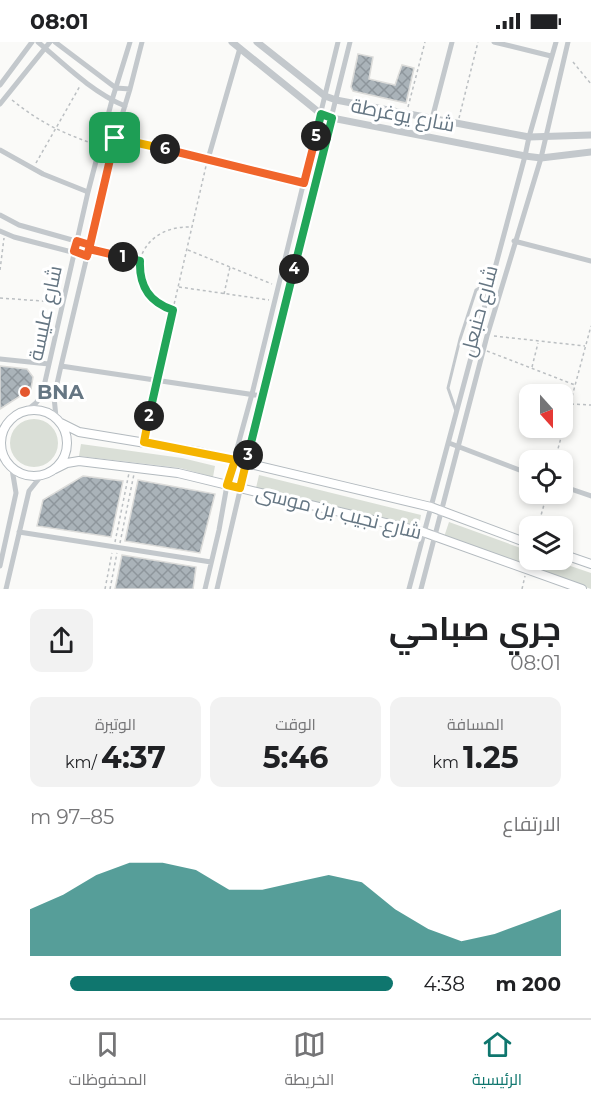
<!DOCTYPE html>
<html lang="ar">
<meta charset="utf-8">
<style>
:root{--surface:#fff;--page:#f2f2f2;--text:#202124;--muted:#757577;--line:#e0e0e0;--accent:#0f766e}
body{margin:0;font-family:Montserrat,Cairo,sans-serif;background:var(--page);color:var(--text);direction:rtl;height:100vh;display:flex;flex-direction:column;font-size:22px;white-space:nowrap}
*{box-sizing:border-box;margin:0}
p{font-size:20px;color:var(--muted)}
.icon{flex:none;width:33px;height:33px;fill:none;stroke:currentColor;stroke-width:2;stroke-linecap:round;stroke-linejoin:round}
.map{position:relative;height:547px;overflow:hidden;direction:ltr}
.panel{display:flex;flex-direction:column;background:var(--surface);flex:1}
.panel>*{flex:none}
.needle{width:39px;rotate:159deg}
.buttons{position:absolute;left:519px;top:342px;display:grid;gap:12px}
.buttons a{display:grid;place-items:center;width:54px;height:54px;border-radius:12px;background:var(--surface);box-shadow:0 3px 9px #0003;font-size:30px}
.pin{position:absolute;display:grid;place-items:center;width:51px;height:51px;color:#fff;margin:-26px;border-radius:12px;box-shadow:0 3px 9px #0006}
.km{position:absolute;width:30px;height:30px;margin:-15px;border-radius:50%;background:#222;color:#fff;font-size:16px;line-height:30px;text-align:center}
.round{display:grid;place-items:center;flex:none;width:63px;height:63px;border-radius:12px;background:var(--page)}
.summary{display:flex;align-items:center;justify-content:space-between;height:102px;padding:0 30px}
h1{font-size:33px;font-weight:700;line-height:45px}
.metrics{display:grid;grid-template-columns:repeat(3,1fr);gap:9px;height:102px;padding:6px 30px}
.metrics div{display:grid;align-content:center;border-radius:12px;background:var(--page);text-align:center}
.metrics b{font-size:30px;font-weight:700}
.metrics small{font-size:16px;font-weight:400}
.metrics p{font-size:16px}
.chart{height:168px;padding:12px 30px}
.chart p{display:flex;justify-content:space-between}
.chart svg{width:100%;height:108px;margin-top:6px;fill:var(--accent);opacity:.7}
ul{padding:0 30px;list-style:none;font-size:20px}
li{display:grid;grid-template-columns:96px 72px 1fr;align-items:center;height:45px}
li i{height:15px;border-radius:8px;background:var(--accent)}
.status{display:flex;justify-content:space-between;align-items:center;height:42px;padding:0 30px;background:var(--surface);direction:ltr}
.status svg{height:16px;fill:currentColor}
.tab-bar{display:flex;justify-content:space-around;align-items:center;height:84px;border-top:2px solid var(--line);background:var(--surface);font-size:16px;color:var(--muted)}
.tab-bar a{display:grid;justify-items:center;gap:3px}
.tab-bar .on{color:var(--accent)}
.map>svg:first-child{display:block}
.green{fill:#dadfd7}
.building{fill:url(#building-cross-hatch);stroke:#dcdcda;stroke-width:1.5}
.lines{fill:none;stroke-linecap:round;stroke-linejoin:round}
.secondary-casing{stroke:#b3babf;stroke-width:10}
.path{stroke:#bbbfc2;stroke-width:1.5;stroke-dasharray:3 3;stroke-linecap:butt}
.service{stroke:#c3c8cc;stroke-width:3}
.minor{stroke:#c3c8cc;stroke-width:5}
.tertiary{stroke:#c3c8cc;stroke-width:7}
.secondary{stroke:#fff;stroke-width:8}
.split-1-casing{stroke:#fff;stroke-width:12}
.split-2-casing{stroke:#fff;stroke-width:12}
.split-3-casing{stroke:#fff;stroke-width:12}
.split-4-casing{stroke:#fff;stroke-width:12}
.split-5-casing{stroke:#fff;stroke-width:12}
.split-6-casing{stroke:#fff;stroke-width:12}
.split-7-casing{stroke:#fff;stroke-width:12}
.split-1{stroke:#f0652b;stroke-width:8}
.split-2{stroke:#22a559;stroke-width:8}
.split-3{stroke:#f5b400;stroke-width:8}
.split-4{stroke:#22a559;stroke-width:8}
.split-5{stroke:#22a559;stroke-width:8}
.split-6{stroke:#f0652b;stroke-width:8}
.split-7{stroke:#f5b400;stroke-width:8}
.poi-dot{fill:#e4572e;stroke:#fff;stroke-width:2}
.labels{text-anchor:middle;stroke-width:6;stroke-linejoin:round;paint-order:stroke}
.street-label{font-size:20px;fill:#657683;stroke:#fff}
.poi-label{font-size:20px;font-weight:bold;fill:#657683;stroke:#fff;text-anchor:start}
</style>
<div class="status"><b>08:01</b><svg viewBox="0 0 49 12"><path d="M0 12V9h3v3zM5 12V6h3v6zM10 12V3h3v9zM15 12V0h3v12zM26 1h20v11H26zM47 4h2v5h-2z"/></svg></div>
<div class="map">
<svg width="591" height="547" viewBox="0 0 591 547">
<defs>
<pattern id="building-cross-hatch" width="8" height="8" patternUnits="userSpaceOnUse" patternTransform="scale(1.5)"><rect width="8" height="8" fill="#aab3b9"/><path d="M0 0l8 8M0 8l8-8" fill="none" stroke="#8e969c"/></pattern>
</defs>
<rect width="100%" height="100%" fill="#fafaf8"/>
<path class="green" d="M10 401a24 24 0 1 1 48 0a24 24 0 1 1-48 0Z
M81,402L182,416L215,424L213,435L180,426L79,414Z
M259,433L421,473L419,485L256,446Z
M449,480L529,509L530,518H553L591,531V547L444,495Z"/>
<path class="building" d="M358,12L373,15L369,37L395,43L402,23L414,26L406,61L353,49L351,45Z
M0,324L27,327L33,335L31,347L0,367Z
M83,434L123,439L111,495L37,484L43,458Z
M138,438L215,452L200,511L125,499Z
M122,513L196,525L193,547H115Z"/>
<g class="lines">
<g class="secondary-casing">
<path id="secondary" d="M1 401a33 33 0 1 1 66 0a33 33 0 1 1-66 0Z
M61,381L79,390L200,410L431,465L530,502
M55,427L67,421L79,419L178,431L423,490L582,547
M562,512L591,522"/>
</g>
<path class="path" d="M573,20L591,42
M12,58C41,81 60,90 94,102
M408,65L425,0
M459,76L478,0
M36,121L80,44
M93,208L138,218
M188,208L272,242
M0,228L4,196
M179,245L269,258
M224,252L230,225
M0,256L56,260
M172,268C119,250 133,183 191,185
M494,294L585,304
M487,309L575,343
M532,325L538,301
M158,332L206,124
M571,362L591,363
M146,394L156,343
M555,418L591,284
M538,484L547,452
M115,500L129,431
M120,501L134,432
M105,547L112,511
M110,547L117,511
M522,547L525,534"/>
<path class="service" d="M456,369L448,346L460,297L476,248L491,239"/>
<path class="minor" d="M38,0C65,23 92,50 125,64
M55,0L116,46L130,47
M494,0L551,14
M0,43L32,0
M0,62L50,0
M432,77L452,0
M115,96L314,144
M0,108L43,132L88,150
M208,117L240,6
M0,173L19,183L90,203
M0,189L14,195L87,214
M514,199L591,219
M0,317L49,322
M61,324L262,354
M26,369L36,361L42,353L88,150L112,58L130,0
M56,375L54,355L61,324L115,96L130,47L142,0
M449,401L530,432
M562,444L591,454
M19,490L211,520
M0,524L16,451L12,427
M6,547L29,449L41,434
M205,547L219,488L227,443L252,352L338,0
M217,547L262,354L350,0
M409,547L525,114L529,95L556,0
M421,547L487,294L541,116L568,0"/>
<path class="tertiary" d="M232,0L321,72L332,76L525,114L541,116L591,110
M257,0L325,54L336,58L529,95L591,93"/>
<use href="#secondary" class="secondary"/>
</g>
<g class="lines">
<g class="split-1-casing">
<path id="split-1" d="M115,96L90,203L77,199L74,209L87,214L89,207L123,215"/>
</g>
<g class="split-2-casing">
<path id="split-2" d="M123,215L140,219C139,244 149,260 173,268L149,374"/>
</g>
<g class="split-3-casing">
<path id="split-3" d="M149,374L144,400L235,418L227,443L240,446L248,413"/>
</g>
<g class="split-4-casing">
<path id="split-4" d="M248,413L294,227"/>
</g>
<g class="split-5-casing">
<path id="split-5" d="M294,227L332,76L321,72L316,94"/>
</g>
<g class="split-6-casing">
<path id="split-6" d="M165,107L304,141L316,94"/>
</g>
<g class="split-7-casing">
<path id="split-7" d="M115,96L165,107"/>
</g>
<use href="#split-1" class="split-1"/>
<use href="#split-2" class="split-2"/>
<use href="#split-3" class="split-3"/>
<use href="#split-4" class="split-4"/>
<use href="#split-5" class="split-5"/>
<use href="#split-6" class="split-6"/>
<use href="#split-7" class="split-7"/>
</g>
<circle class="poi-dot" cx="25" cy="350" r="6"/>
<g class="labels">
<g class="street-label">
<text transform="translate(403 73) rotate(11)" y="7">شارع يوغرطة</text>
<text transform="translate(479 269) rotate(-75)" y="7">شارع حنبعل</text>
<text transform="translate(45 271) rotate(-78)" y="7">شارع عليسة</text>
<text transform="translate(339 470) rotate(14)" y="7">شارع نجيب بن موسى</text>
</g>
<g class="poi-label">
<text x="37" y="357">BNA</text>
</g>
</g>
</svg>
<div class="buttons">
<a><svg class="needle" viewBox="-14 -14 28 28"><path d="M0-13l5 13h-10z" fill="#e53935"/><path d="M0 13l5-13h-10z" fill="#757577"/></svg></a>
<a><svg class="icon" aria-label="locate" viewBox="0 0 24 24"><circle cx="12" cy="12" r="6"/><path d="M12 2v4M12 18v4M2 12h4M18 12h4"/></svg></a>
<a><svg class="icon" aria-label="layers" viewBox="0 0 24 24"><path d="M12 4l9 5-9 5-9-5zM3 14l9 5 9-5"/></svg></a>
</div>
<div class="pin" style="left:115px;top:96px;background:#1e9e55"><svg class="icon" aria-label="arrive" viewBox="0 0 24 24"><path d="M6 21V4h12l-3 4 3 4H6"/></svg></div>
<b class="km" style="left:123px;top:215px">1</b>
<b class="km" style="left:149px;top:374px">2</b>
<b class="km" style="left:248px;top:413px">3</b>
<b class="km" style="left:294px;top:227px">4</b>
<b class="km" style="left:316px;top:94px">5</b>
<b class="km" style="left:165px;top:107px">6</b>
</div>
<section class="panel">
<div class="summary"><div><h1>جري صباحي</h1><p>08:01</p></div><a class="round"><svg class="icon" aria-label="share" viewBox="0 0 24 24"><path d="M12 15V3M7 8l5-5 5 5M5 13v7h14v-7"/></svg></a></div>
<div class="metrics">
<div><p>المسافة</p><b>1.25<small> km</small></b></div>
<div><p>الوقت</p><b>5:46</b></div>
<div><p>الوتيرة</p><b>4:37<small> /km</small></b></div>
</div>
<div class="chart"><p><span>الارتفاع</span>85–97 m</p>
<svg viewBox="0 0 160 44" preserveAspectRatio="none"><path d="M0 44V25L10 19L20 11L30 6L40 6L50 9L60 17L70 17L80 14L90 11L100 14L110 25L120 33L130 38L140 35L150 30L160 25V44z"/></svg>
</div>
<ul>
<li><b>200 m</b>4:38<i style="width:89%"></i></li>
</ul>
</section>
<nav class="tab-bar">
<a class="on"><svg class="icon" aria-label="home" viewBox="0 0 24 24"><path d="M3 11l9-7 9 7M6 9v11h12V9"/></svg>الرئيسية</a>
<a><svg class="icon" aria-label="map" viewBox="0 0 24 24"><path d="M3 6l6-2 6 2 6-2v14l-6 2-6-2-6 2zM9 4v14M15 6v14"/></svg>الخريطة</a>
<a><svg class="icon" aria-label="saved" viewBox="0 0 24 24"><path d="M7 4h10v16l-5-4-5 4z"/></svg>المحفوظات</a>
</nav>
